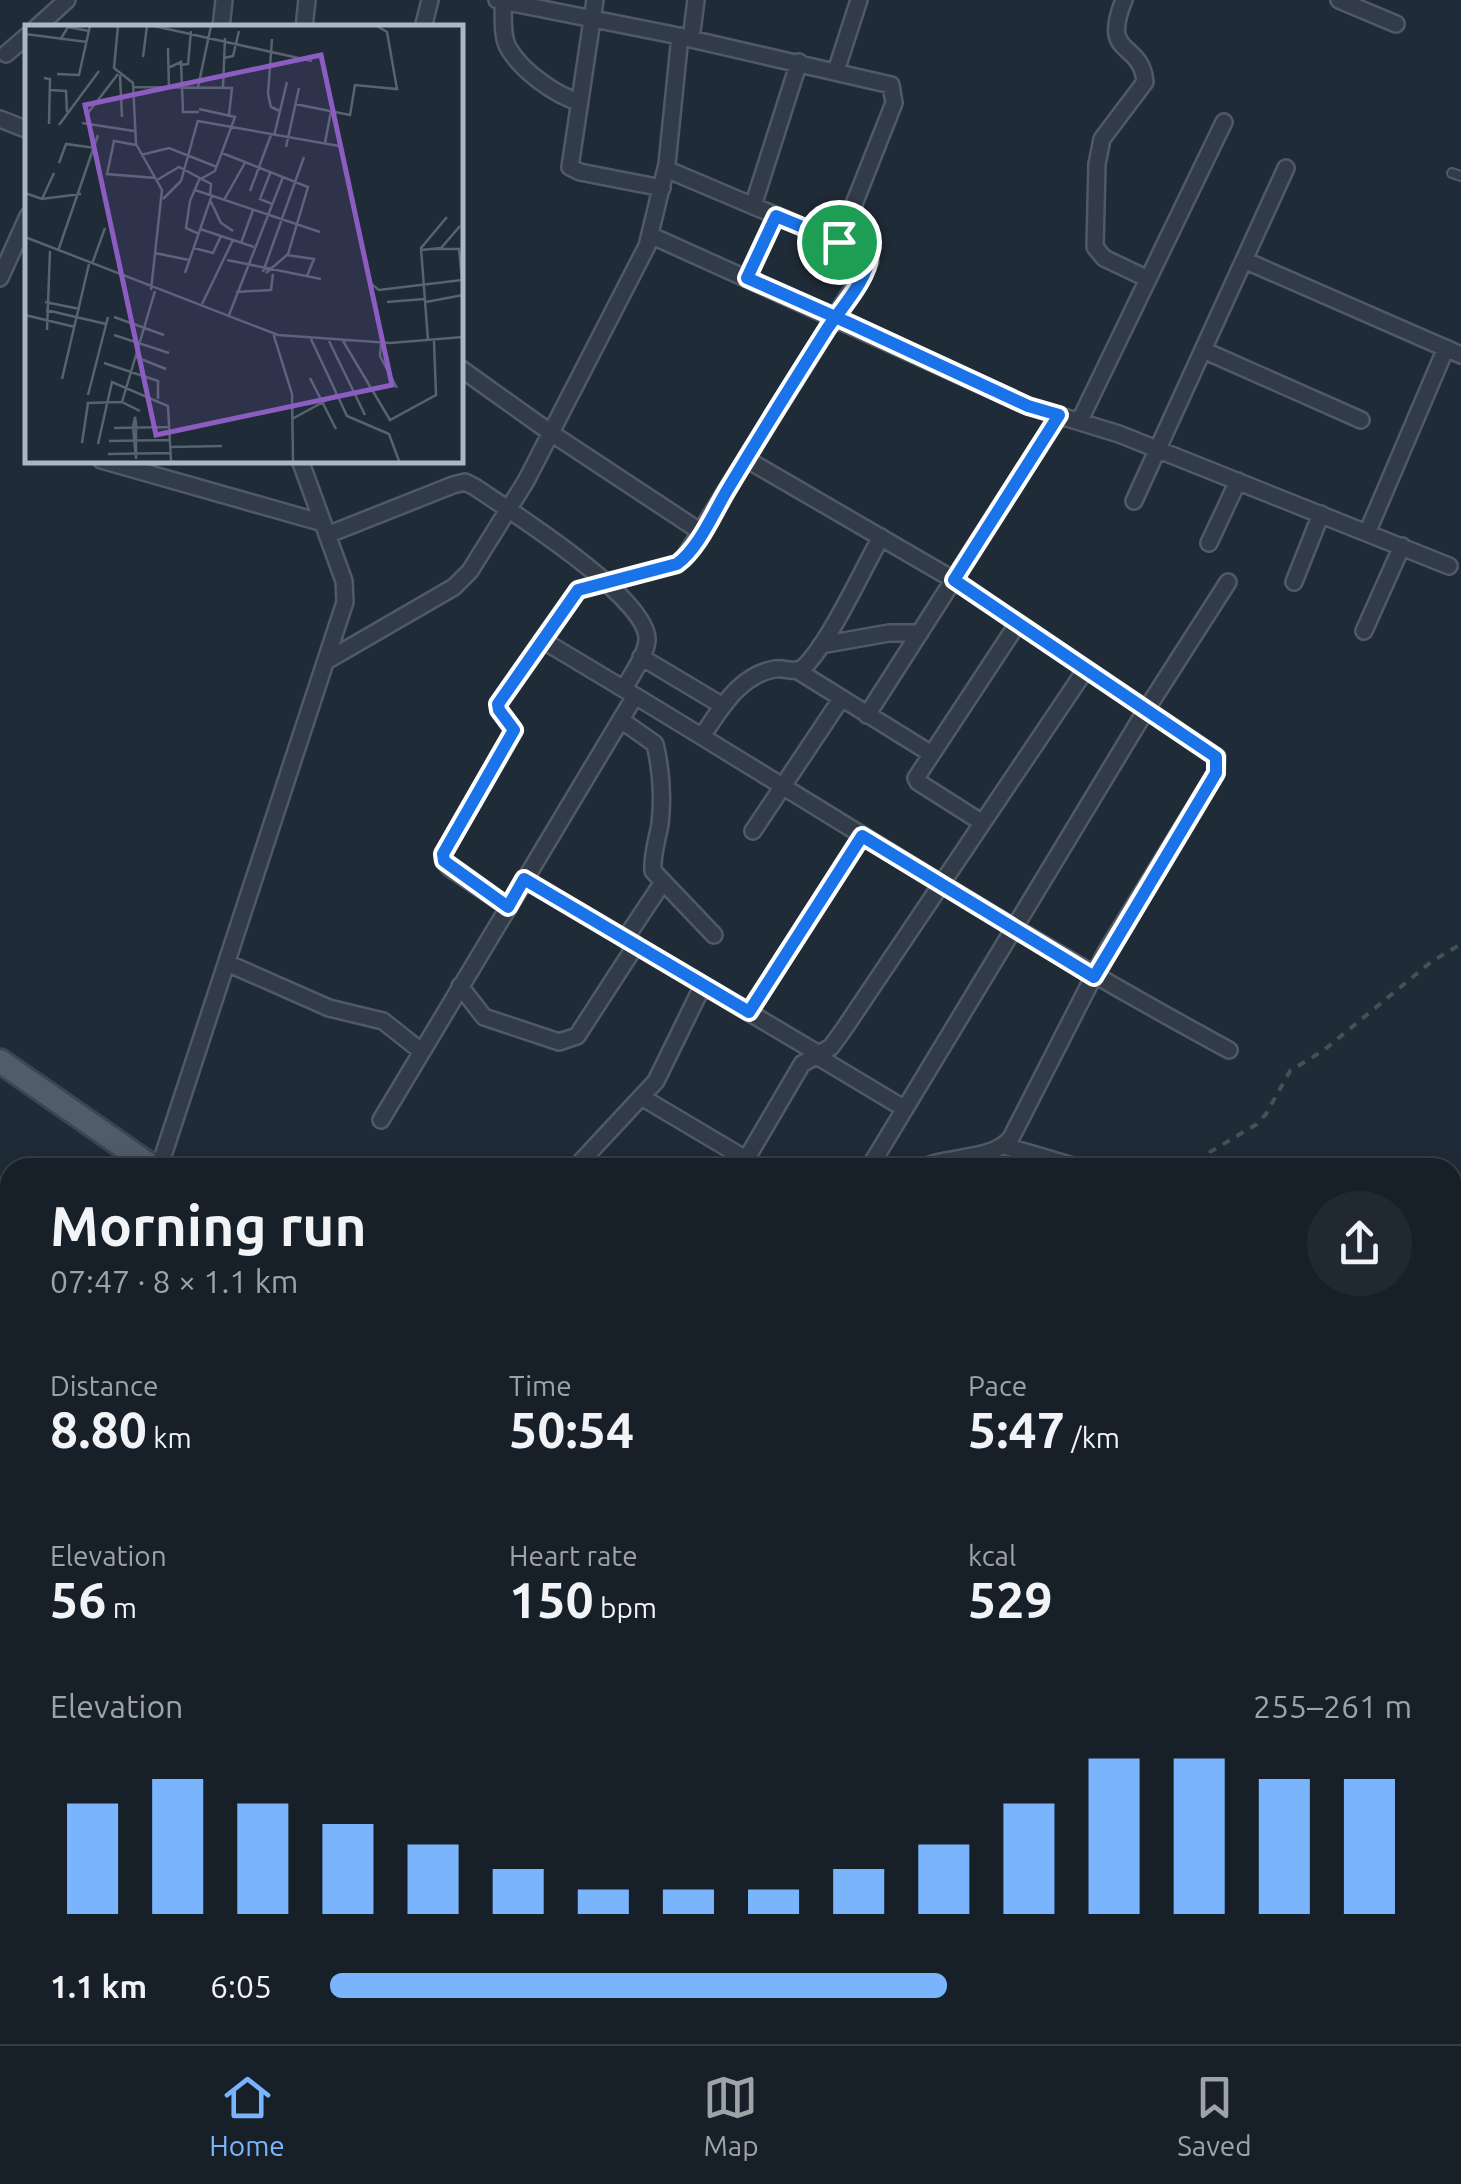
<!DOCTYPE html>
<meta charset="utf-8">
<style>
:root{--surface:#172029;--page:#202831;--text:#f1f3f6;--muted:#9ea3a8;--line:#363e46;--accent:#7ab4fc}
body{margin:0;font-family:Ubuntu,sans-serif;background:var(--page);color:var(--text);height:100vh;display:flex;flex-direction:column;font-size:38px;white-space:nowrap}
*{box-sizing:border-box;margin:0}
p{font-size:32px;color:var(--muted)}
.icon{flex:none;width:55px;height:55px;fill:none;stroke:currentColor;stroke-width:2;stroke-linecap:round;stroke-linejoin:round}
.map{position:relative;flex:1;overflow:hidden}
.drawer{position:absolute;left:0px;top:1158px;width:1462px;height:888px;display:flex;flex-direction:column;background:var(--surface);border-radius:30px 30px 0 0;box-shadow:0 5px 25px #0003,0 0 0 2px var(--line)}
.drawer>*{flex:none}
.pin{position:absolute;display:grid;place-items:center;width:85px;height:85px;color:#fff;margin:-42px;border:5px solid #fff;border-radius:50%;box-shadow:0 2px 10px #0007}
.round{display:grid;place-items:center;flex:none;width:105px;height:105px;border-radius:52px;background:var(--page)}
.head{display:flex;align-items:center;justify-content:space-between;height:170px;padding:0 50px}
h1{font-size:55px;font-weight:600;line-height:75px}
.stats{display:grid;grid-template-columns:repeat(3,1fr);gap:15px;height:170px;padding:10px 50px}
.stats div{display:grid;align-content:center}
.stats b{font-size:50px;font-weight:600}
.stats small{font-size:28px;font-weight:400}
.stats p{font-size:28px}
.chart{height:280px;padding:20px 50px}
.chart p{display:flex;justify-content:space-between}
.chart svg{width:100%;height:180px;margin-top:10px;stroke:var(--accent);stroke-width:6}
ul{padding:0 50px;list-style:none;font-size:32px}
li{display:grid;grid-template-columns:160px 120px 1fr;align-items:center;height:75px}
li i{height:25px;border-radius:12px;background:var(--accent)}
.tab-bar{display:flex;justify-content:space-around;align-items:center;height:140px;border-top:2px solid var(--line);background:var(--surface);font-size:28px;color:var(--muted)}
.tab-bar a{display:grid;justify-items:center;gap:5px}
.tab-bar .on{color:var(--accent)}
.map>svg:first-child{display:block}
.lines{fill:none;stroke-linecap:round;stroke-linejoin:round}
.lane-casing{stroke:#505a66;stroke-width:12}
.street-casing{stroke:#505a66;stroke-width:20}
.secondary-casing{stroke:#505a66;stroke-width:25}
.primary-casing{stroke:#3c4551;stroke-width:28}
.path{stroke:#3e5456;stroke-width:4;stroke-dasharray:8 8;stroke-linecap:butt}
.lane{stroke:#323c48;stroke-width:8}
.street{stroke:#323c48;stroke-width:15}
.secondary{stroke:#404c5b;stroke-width:20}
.primary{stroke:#505c68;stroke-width:22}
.wall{fill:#3b4754}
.shaded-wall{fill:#303945}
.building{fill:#455262;stroke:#303945;stroke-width:2.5}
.route-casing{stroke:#fff;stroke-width:20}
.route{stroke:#1a73e8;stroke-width:12}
.inset-road{fill:none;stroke:#576370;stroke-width:2.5}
.view{fill:#8c5dc1;fill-opacity:0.15;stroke:#8c5dc1;stroke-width:5}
.inset-edge{fill:none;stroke:#acb7c5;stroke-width:5}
</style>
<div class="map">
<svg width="1461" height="2044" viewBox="0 0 1461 2044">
<rect width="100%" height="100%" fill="#1f2b37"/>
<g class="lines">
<g class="lane-casing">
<path id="lane" d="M1452,173L1461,176
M635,2044L651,2041L667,2044"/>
</g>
<g class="street-casing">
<path id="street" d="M497,0L669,34L891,85L894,103L839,242
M595,0L570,167L580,172L662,188
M1124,0C1100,59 1141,39 1145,82L1102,139L1097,164L1095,247L1104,258L1148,279
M1339,0L1396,24
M503,1C504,15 501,37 509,49C522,71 555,95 579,102
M36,28L67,0
M221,28L224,0
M304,28L307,0
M423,28L430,0
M691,39L696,0
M6,54L28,35
M836,71L859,0
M0,119L28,130
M753,206L799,62
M650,235L1028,406L1119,434L1449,566
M1244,260L1461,355
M0,278L28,216
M747,278L776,216
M1203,350L1361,420
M460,368L551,433L701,532
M1080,420L1224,122
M746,459L954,580L1217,757L1216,773L1106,952L1011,1138C992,1161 949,1155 921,1168
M101,460L323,523
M1134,501L1286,168
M1367,533L1446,348
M327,535L453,485L465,482L475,487C510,511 649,598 647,640C646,656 631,675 624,689
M1209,543L1238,481
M1294,582L1321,514
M1364,631L1402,546
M542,640C772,776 994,923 1229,1050
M821,645L889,633H920
M641,657L723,706
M328,660L454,587L470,571L526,481L647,246L667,164L680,36
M798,671L930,753
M867,715L1059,415
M621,720L655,744C661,769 663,798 660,824C657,841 652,854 653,871L714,935
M702,736C721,709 739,675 775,669C786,667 795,675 805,666C830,641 862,571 881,537
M981,822L918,782L916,778L1018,623
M753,831L841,699
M524,879L819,1054
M508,907L450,868L444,861L443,854L514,731L499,710L498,704L578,590L677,564L684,558L870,261L862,252L666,169
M625,939L663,882
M227,963L329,1008L383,1021L421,1051
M460,986L484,1017L559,1042L577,1036L636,945
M749,1012L862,836
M815,1055L905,1109
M643,1098L761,1168
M381,1120L635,696
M1005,1146L1080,1168
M159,1168L345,602L344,581L300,460
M575,1168L656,1081L703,985
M741,1168L802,1064L831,1047L844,1029L1086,669
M869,1168L1146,710L1228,582
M0,1351L10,1358
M1455,1404L1461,1413
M0,1469L10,1475
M0,1516L10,1498
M0,1570L10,1576
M0,1681L10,1687
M0,1799L10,1805
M1452,1949L1461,1977
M1021,2035L1023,2044
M1215,2035L1218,2044
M1323,2035L1326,2044
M92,2044L94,2035
M1090,2044L1116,2036"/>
</g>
<g class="secondary-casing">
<path id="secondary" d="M846,2044L848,2035"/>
</g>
<g class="primary-casing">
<path id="primary" d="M0,1061L154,1168
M1452,1779L1461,1782"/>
</g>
<path class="path" d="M1204,1168L1210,1152L1257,1124L1266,1114L1290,1071L1324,1050L1431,962L1461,944"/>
<use href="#lane" class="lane"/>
<use href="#street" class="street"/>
<use href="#secondary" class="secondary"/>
<use href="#primary" class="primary"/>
</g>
<path class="wall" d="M10,1510V1560L0,1552V1522Z
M0,1991L10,1993V2033L4,2032L5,2034L4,2044H0Z
M20,2035H44L43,2040Z"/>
<path class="shaded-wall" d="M0,2027L5,2034L4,2044H0Z"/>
<path class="building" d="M8,1509L10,1510V1554L0,1546V1522Z
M0,1991L10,1993V2022L0,2020Z"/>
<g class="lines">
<g class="route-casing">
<path id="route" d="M839,242L869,256C870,276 839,311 827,329C794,381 761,434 729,487C714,511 700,547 677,564L578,590L498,704L499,710L514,730L443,854L444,861L508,907L524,879L749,1012L862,836L1094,977L1216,773V757L954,580L1059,415L1028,406L851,324L747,278L776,216L839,242"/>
</g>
<use href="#route" class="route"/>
</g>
<g transform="translate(25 25)">
<rect width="438" height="438" fill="#1f2b37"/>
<path class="inset-road" d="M93,1L89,43L108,58L111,119L137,165L126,265M129,1L287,36M0,9L62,17M247,14L243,69L246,82L255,86M35,15L43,2L64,6M143,23L144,63M118,32L122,1M199,33L208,31L214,6M156,40L163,39L166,6M143,43L156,37L158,87H174M32,49L54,50L65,1M95,50L97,92M19,53L25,54L24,99M109,62L207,63L204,90M173,62L186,1M198,62L200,13M25,65L41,66L42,87M270,79L325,90L330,60L372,64L362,7L352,1M63,88L93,49M173,96L314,121M57,98L109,106M34,100L74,46M249,111L262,57M300,118L306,86M111,120L89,116L82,149L131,153M261,122L274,63M197,128L283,162L263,229L241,248M116,130L144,123L192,142M34,138L41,119L70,123M246,146L235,174L247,179M132,155L154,142L186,159L185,170M170,165L295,207M225,166L246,110M0,168L17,174L29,148M16,174L56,169M138,174L156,156L173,95M185,175L196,198L208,206M199,175L221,136M175,204L229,222M174,209L161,203L165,176L174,155L190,146L210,92L174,84M0,212L253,310L365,318L438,312M216,218L228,185M169,223L188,228L196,211M405,224H434L438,265M396,225L416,223L435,201M33,226L73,110M130,228L164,235M262,230L289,234L282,251M202,235L296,254M67,239L80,203M238,247L279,132M160,248L187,170M344,257L354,265L437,255M211,267L246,265L248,249M20,277L55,284M362,277L399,274M401,277L438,270M177,279L208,215M21,285L81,299M0,290L50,302M204,290L258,152M89,292L139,310M22,305L25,226M248,308L267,369L268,436M89,310L144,328M286,314L322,391L364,409L374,436M403,315L396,223L422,192M304,316L340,390M318,316L365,395L411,370L409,316M356,319L355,331L372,363M111,332L141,344M79,338L133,356V374M285,353L311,404M37,354L64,239M63,370L83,292M115,386L97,377L130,266M110,392L111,398V434L108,402ZM267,394L311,370M89,403L145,402M84,416L146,415M57,418L63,378L97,377M73,419L87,357L143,381L146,436M146,422L197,421M83,429L145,428"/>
<path class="view" d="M296,30L367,360L131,410L60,80Z"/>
<rect width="438" height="438" class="inset-edge"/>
</g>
</svg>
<div class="pin" style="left:839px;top:242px;background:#1e9e55"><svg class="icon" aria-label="arrive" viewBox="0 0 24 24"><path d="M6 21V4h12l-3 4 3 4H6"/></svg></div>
<section class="drawer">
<div class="head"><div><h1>Morning run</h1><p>07:47 · 8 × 1.1 km</p></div><a class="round"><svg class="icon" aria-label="share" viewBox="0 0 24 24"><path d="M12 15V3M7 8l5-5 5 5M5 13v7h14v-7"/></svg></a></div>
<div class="stats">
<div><p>Distance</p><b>8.80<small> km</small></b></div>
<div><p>Time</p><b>50:54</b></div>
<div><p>Pace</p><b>5:47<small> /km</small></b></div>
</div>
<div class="stats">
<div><p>Elevation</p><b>56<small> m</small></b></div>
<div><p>Heart rate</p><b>150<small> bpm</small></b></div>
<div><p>kcal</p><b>529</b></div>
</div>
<div class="chart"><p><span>Elevation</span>255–261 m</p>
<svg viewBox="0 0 160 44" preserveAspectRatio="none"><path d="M5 44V17M15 44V11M25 44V17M35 44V22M45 44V27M55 44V33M65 44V38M75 44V38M85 44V38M95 44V33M105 44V27M115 44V17M125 44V6M135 44V6M145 44V11M155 44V11"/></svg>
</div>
<ul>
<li><b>1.1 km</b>6:05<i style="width:57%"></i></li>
</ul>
</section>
</div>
<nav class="tab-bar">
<a class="on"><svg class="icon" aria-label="home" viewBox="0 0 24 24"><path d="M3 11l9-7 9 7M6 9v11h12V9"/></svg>Home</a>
<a><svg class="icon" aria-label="map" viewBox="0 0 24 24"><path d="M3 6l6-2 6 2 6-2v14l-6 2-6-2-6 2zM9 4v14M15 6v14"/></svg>Map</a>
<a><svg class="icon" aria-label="saved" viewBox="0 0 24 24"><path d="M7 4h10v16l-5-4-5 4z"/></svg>Saved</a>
</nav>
